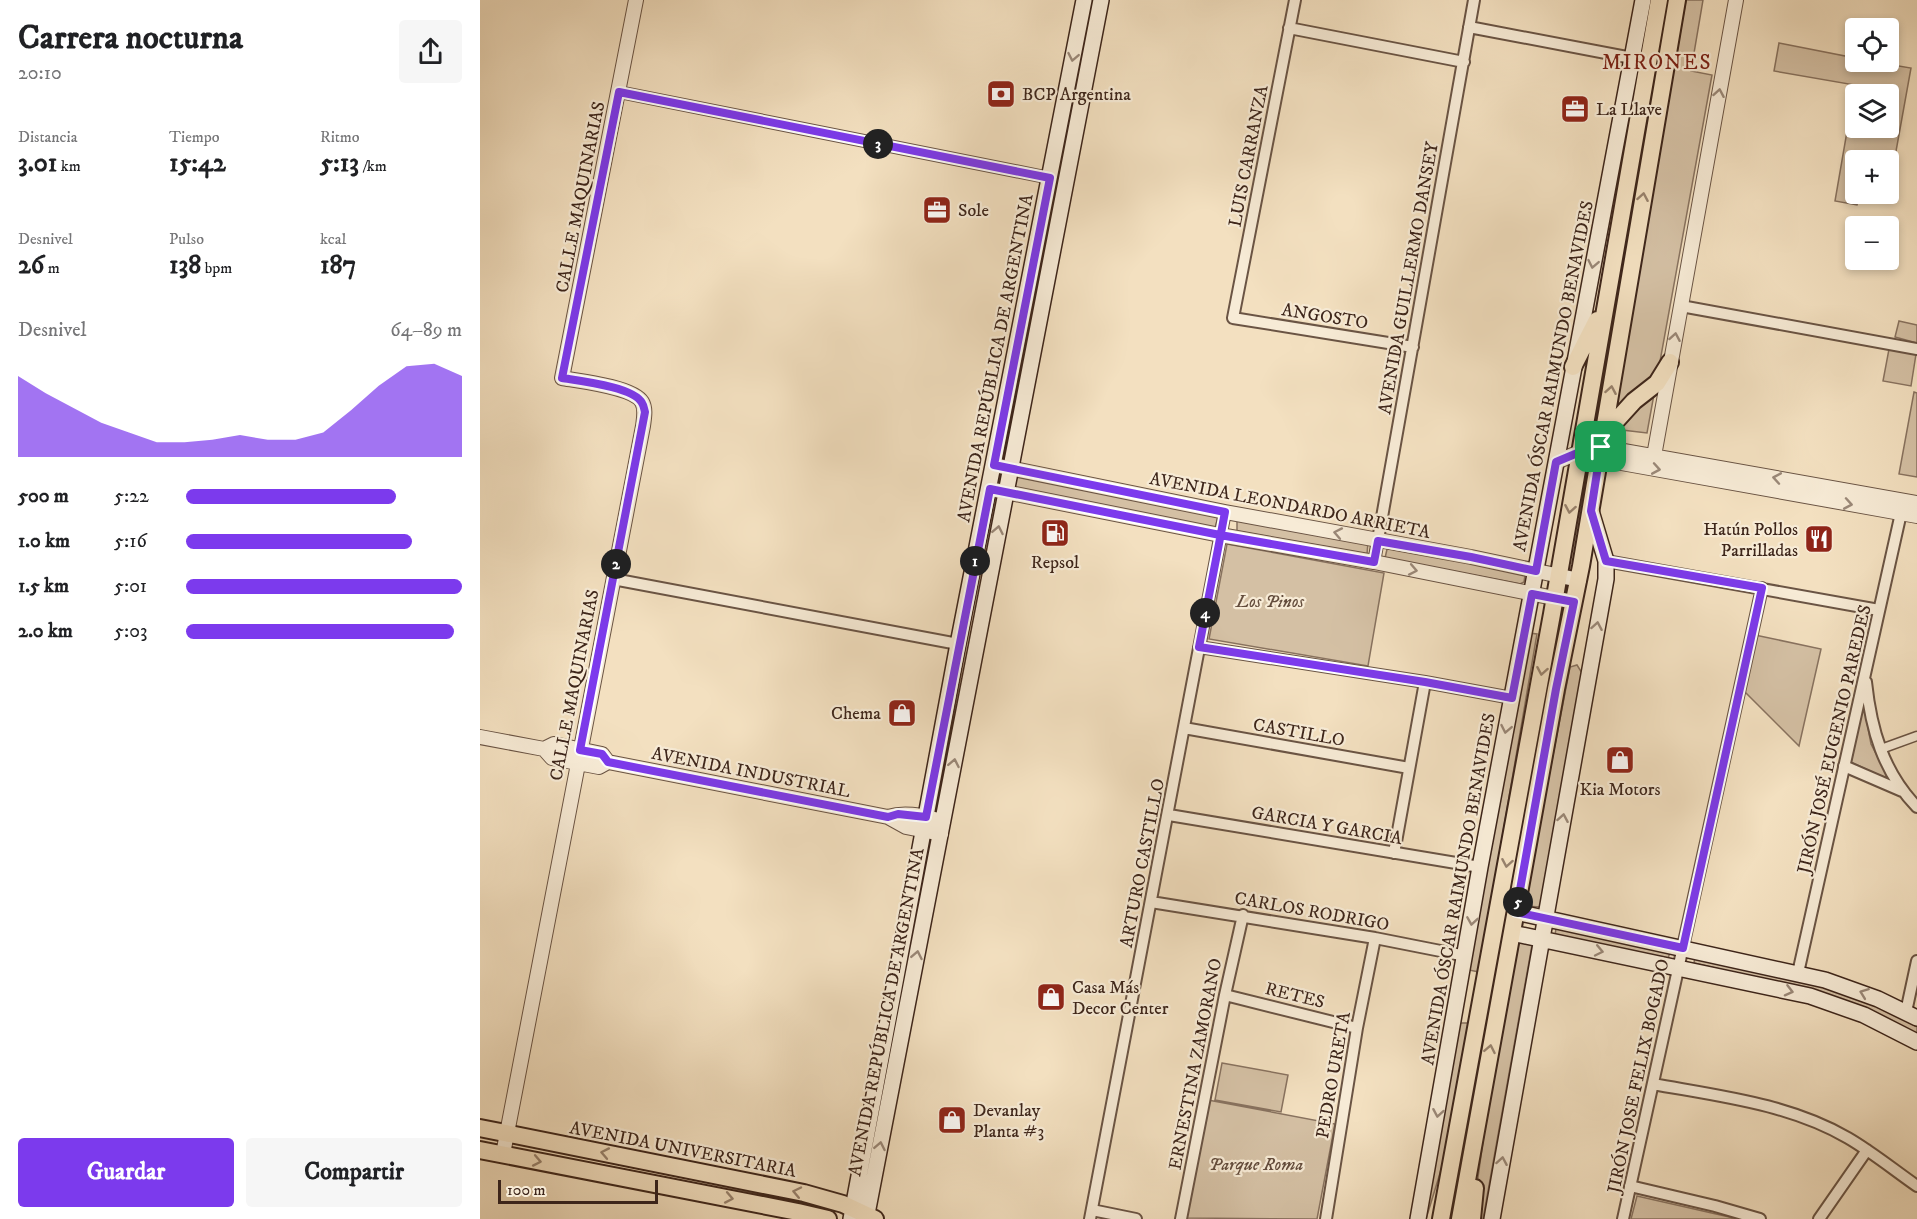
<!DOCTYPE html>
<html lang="es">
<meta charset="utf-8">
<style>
:root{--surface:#fff;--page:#f6f6f6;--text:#202124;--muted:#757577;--accent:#7c3aed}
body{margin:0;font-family:"IM FELL DW Pica",serif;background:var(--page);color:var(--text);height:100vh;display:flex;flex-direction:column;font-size:22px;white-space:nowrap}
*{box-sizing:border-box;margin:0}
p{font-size:20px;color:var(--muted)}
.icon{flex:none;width:33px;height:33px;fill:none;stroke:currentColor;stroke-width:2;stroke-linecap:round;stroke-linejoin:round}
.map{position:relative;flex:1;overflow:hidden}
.sheet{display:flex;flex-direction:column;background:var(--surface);width:480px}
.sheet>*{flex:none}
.fabs{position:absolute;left:1365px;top:18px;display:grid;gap:12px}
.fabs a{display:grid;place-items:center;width:54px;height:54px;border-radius:6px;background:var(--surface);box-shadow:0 3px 9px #0003;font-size:30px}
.scale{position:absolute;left:18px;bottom:15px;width:160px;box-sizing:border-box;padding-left:6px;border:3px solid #3d251a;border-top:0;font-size:16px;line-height:21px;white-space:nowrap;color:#3d251a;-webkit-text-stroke:4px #f7ebd6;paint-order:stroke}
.pin{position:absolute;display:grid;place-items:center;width:51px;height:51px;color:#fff;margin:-26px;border-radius:12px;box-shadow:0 3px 9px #0006}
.km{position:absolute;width:30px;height:30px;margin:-15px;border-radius:50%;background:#222;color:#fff;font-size:16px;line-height:30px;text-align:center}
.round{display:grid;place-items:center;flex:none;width:63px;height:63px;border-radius:6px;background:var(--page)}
.headline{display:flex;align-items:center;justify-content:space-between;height:102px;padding:0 18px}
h1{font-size:33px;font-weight:800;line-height:45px}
.metrics{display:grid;grid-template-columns:repeat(3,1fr);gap:9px;height:102px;padding:6px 18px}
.metrics div{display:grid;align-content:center}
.metrics b{font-size:26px;font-weight:800}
.metrics small{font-size:16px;font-weight:400}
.metrics p{font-size:16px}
.chart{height:168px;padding:12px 18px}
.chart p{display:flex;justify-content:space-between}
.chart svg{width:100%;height:108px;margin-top:6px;fill:var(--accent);opacity:.7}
.cta{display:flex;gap:12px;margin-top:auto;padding:12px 18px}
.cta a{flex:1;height:69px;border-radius:6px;background:var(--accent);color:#fff;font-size:24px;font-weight:800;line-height:69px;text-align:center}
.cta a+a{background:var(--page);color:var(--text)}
ul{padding:0 18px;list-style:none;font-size:20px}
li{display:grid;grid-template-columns:96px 72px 1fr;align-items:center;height:45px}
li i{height:15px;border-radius:8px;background:var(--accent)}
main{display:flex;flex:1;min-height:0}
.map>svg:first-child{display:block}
.green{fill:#d4c0a4;stroke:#88725f;stroke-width:1.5;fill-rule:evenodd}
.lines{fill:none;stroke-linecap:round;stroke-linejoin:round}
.pedestrian-casing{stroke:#6a5444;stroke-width:11}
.minor-casing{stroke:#6a5444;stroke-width:14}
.tertiary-casing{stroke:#6a5444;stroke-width:16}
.secondary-casing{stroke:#3d251a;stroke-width:18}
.primary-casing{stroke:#3d251a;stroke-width:20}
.pedestrian{stroke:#f7ebd6;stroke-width:8}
.minor{stroke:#f7ebd6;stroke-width:10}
.tertiary{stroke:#f7ebd6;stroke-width:14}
.secondary{stroke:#f7ebd6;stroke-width:15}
.primary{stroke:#f3e0c0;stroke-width:16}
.oneway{stroke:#9a8878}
.oneway2{stroke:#98826d}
.route-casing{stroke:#fff;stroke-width:12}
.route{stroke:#7c3aed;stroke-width:8}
.labels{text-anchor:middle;stroke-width:4.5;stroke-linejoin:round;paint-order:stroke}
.poi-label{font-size:18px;fill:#3d251a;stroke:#f7ebd6;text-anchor:start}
.street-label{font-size:18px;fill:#3d251a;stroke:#f7ebd6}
.park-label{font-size:18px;font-style:italic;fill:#634c3c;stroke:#f7ebd6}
.quarter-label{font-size:21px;letter-spacing:1.5px;fill:#7a1f14;stroke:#f7ebd6}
</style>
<main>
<section class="sheet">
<div class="headline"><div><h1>Carrera nocturna</h1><p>20:10</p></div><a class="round"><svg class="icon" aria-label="share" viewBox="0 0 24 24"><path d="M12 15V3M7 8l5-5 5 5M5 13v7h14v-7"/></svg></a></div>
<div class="metrics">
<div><p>Distancia</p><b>3.01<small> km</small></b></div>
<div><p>Tiempo</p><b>15:42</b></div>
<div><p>Ritmo</p><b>5:13<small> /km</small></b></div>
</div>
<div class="metrics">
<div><p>Desnivel</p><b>26<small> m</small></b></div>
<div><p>Pulso</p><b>138<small> bpm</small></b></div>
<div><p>kcal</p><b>187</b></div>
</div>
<div class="chart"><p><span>Desnivel</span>64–89 m</p>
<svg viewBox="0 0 160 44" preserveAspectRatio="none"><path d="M0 44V11L10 18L20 24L30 30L40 34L50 38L60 38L70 37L80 35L90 37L100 37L110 34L120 25L130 15L140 7L150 6L160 11V44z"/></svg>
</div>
<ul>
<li><b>500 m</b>5:22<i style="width:76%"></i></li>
<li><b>1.0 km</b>5:16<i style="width:82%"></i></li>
<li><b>1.5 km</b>5:01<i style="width:100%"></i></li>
<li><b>2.0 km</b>5:03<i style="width:97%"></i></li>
</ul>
<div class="cta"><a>Guardar</a><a>Compartir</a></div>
</section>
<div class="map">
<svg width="1437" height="1219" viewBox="0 0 1437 1219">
<rect width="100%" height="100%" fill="#f3e0c0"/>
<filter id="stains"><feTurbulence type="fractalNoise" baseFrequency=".00333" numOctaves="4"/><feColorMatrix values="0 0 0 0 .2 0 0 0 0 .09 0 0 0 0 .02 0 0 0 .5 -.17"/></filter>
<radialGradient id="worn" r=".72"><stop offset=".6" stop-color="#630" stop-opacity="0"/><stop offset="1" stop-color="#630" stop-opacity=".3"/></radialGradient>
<path class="green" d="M1206,0H1223L1211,71L1232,75L1167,433L1142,430L1133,417Z
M1299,43L1375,58L1376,62H1395L1431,68L1411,179H1409L1408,160H1376V194H1380L1377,205L1355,201L1375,85L1294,71ZM1376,94H1408V128H1376Z
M1419,321L1437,325V343L1415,337Z
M1409,349L1436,354L1431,386L1403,381Z
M1434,392L1437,393V477L1419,474Z
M536,476L738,517L735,528L534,489Z
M759,518L888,542L887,554L762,532L757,531V521Z
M747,544L904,573L888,666L729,639Z
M908,545L1045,575L1044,582L1040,584L905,558Z
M1049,633L1057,634L999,972L989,970Z
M1275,635L1341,649L1319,746L1263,690Z
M1097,665L1102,673L1061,907L1044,906L1090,667Z
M1385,696L1387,723L1391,744L1407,775V779L1371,762Z
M1076,928L1190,952L1188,959L1075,936Z
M1039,941L1049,942L1052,945L1003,1219H995V1199L1015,1055L1036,945Z
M1215,957C1250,963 1285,968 1319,978C1360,990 1401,1005 1437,1027V1037L1316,987L1214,963Z
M978,1023H991L972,1134L946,1219H945Z
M742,1063L808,1075L801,1112L735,1100Z
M728,1100L855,1124L837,1219L706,1218Z
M1157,1196L1258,1219H1151Z"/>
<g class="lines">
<g class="pedestrian-casing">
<path id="pedestrian" d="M1401,749L1437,736"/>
</g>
<g class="minor-casing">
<path id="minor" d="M815,0L753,318L933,347
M989,27L1152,58
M809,28L984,62
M139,92L570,178
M1201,306L1437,349
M1126,561L1399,610
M894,562L994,0
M133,579L478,644
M719,647L945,682L1032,698
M1386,682C1391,729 1403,772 1437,807
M704,728L929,768
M1364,766L1422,791
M689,815L1000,867
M914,853L945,682
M671,902L895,938L986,956
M1318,973L1421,513
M745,995L877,1028
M1426,1012L1437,961
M1173,1084C1239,1096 1310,1104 1368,1138C1392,1152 1414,1170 1437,1186
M1150,1186L1235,1206L1280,1219
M612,1210L656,1219
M610,1219L745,512
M701,1219L745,995L763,915
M846,1219L877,1028L895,938
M1143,1219L1282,588
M1339,1219L1387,1150"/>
</g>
<g class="tertiary-casing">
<path id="tertiary" d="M1174,456L1256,0
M1119,459L1437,516
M1076,462L1107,449L1121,447L1437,503
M514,465L745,512L991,557L1099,580
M510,489L740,535L894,562L1094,602
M0,737L64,749L74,744L122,754L128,762L408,817L426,827L461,834
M64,749L72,758L119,767L128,762
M408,817C427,811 445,817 463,821
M23,1154L163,426C164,418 166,409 162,402C153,387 100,381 82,378L156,0"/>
</g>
<g class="secondary-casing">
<path id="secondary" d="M1036,912L1345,980L1398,999L1437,1018
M1032,933L1330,996L1384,1015L1437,1042
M371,1219L478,644L604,0
M386,1219L621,0
M938,1219L1000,867L1163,0
M1012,1219L1126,579V561L1111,511"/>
</g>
<g class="primary-casing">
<path id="primary" d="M1093,367L1117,320
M1124,434L1154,401L1177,383L1190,362
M0,1128L324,1193L363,1204L395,1219
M0,1150L318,1212L348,1219
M961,1219L1072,614L1179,0
M980,1219L1076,689L1101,566L1197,0
M992,1219L995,1188"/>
</g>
<use href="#pedestrian" class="pedestrian"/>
<use href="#minor" class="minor"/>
<use href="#tertiary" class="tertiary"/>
<use href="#secondary" class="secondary"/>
<use href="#primary" class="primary"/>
</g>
<defs><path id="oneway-chevron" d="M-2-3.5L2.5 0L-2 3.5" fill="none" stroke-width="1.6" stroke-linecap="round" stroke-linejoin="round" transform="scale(1.5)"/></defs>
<g class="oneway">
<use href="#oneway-chevron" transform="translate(593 57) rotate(101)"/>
<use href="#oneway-chevron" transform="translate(1239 93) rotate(-80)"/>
<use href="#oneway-chevron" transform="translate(1113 264) rotate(101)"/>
<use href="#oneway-chevron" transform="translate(1195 337) rotate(-80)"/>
<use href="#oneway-chevron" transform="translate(1176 469) rotate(10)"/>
<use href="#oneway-chevron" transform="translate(1297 478) rotate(-170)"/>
<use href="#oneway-chevron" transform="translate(1368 504) rotate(10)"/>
<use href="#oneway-chevron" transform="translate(518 530) rotate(-79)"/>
<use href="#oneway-chevron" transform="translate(858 533) rotate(-169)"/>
<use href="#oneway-chevron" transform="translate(933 570) rotate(11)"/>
<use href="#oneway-chevron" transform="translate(1117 626) rotate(-80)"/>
<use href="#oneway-chevron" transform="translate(1026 729) rotate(101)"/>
<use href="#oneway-chevron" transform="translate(474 763) rotate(-79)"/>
<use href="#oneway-chevron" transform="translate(1083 818) rotate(-80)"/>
<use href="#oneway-chevron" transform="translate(992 921) rotate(99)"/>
<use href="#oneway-chevron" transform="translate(1119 951) rotate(12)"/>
<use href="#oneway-chevron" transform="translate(437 955) rotate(-79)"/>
<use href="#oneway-chevron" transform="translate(1309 991) rotate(14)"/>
<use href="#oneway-chevron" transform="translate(1384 993) rotate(-159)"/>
<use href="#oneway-chevron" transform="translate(958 1113) rotate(100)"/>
<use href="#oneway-chevron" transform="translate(400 1146) rotate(-79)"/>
<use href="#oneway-chevron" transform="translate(1022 1161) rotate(-80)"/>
</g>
<g class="oneway2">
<use href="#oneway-chevron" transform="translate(1163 197) rotate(-80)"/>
<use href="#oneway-chevron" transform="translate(1131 390) rotate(-80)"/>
<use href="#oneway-chevron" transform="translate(1090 509) rotate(100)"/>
<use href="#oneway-chevron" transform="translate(1062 671) rotate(100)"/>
<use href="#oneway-chevron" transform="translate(1027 863) rotate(100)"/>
<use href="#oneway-chevron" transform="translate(1010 1049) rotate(-79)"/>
<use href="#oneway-chevron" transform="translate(125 1153) rotate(-169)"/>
<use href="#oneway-chevron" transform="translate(57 1161) rotate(11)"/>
<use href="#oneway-chevron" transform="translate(317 1192) rotate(-168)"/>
<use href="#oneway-chevron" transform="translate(249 1198) rotate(11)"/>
</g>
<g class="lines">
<g class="route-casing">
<path id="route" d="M1121,447L1107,449L1076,462L1056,571L991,557L898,541L894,562L740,535L510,489L446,817L418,814L408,817L128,762L122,754L100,750L165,412C164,409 164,406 162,403C154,387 100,381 82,378L139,92L570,178L514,465L745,512L738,549L719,647L945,682L1032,698L1052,594L1094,602L1076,689L1036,912L1203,948L1282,588L1126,561L1111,511L1121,447"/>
</g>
<use href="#route" class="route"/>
</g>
<defs>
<g id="bank-square" transform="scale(1.5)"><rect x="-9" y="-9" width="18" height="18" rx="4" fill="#8f2418" stroke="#f7ebd6"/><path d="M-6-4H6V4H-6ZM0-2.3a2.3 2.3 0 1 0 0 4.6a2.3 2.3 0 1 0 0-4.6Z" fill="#fff"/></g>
<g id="office-square" transform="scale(1.5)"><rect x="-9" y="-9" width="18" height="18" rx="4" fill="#8f2418" stroke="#f7ebd6"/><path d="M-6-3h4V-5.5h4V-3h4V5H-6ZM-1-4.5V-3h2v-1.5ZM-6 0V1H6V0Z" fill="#fff"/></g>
<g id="fuel-square" transform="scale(1.5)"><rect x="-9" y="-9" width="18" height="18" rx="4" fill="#8f2418" stroke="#f7ebd6"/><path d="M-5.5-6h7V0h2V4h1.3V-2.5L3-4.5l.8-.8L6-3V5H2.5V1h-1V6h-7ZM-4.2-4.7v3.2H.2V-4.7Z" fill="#fff"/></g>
<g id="restaurant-square" transform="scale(1.5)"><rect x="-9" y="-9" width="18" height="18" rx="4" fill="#8f2418" stroke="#f7ebd6"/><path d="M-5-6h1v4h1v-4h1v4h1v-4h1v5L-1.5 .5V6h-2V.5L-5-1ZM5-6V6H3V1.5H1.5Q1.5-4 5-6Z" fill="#fff"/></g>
<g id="shop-square" transform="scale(1.5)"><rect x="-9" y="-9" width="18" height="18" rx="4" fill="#8f2418" stroke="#f7ebd6"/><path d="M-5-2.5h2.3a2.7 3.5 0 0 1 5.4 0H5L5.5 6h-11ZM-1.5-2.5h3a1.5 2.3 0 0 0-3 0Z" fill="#fff"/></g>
</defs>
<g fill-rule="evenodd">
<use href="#bank-square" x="521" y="94"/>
<use href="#office-square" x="1095" y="109"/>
<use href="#office-square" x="457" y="210"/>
<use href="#fuel-square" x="575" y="533"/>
<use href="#restaurant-square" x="1339" y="539"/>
<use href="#shop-square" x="422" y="713"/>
<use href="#shop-square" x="1140" y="760"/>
<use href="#shop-square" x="571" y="997"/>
<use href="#shop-square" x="472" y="1120"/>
</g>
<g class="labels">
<g class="poi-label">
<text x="542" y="100">BCP Argentina</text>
<text x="1116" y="115">La Llave</text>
<text x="478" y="216">Sole</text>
<text x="1318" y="535" text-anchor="end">Hatún Pollos<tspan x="1318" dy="21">Parrilladas</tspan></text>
<text x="575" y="568" text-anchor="middle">Repsol</text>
<text x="401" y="719" text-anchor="end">Chema</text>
<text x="1140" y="795" text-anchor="middle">Kia Motors</text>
<text x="592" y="993">Casa Más<tspan x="592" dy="21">Decor Center</tspan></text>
<text x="493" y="1116">Devanlay<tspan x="493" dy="21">Planta #3</tspan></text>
</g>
<g class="street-label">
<text transform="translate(768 156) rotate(-79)" y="6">LUIS CARRANZA</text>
<text transform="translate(100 197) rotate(-79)" y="6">CALLE MAQUINARIAS</text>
<text transform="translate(928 278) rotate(-80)" y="6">AVENIDA GUILLERMO DANSEY</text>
<text transform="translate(845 316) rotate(9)" y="6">ANGOSTO</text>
<text transform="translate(515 358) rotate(-79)" y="6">AVENIDA REPÚBLICA DE ARGENTINA</text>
<text transform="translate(1073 376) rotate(-79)" y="6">AVENIDA ÓSCAR RAIMUNDO BENAVIDES</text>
<text transform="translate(810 505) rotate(11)" y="6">AVENIDA LEONDARDO ARRIETA</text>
<text transform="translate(94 685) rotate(-79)" y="6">CALLE MAQUINARIAS</text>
<text transform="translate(819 732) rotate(10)" y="6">CASTILLO</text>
<text transform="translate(1354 739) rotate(-77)" y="6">JIRÓN JOSÉ EUGENIO PAREDES</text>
<text transform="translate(271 772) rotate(11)" y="6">AVENIDA INDUSTRIAL</text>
<text transform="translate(847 825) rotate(10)" y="6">GARCIA Y GARCIA</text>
<text transform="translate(662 863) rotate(-79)" y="6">ARTURO CASTILLO</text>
<text transform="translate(978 889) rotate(-80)" y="6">AVENIDA ÓSCAR RAIMUNDO BENAVIDES</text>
<text transform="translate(832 911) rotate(10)" y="6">CARLOS RODRIGO</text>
<text transform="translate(815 995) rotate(14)" y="6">RETES</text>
<text transform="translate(406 1012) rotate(-79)" y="6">AVENIDA REPÚBLICA DE ARGENTINA</text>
<text transform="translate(715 1064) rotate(-79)" y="6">ERNESTINA ZAMORANO</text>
<text transform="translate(853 1075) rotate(-80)" y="6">PEDRO URETA</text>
<text transform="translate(1158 1076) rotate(-78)" y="6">JIRÓN JOSE FELIX BOGADO</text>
<text transform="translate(203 1149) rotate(11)" y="6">AVENIDA UNIVERSITARIA</text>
</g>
<g class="park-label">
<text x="790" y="607">Los Pinos</text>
<text x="776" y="1170">Parque Roma</text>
</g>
<g class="quarter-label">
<text x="1177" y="69">MIRONES</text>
</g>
</g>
<rect width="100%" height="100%" filter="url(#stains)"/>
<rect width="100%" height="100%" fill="url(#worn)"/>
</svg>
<div class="fabs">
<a><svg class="icon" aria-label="locate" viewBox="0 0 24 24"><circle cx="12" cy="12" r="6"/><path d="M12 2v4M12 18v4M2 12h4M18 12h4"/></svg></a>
<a><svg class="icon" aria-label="layers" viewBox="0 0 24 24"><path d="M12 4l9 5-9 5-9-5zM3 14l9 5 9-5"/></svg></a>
<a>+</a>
<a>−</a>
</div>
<div class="scale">100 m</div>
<div class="pin" style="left:1121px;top:447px;background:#1e9e55"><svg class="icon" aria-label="arrive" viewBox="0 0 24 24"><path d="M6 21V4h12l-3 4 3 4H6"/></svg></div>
<b class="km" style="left:495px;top:561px">1</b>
<b class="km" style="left:136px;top:564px">2</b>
<b class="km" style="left:398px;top:144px">3</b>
<b class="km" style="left:725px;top:613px">4</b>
<b class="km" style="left:1038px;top:902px">5</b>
</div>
</main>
